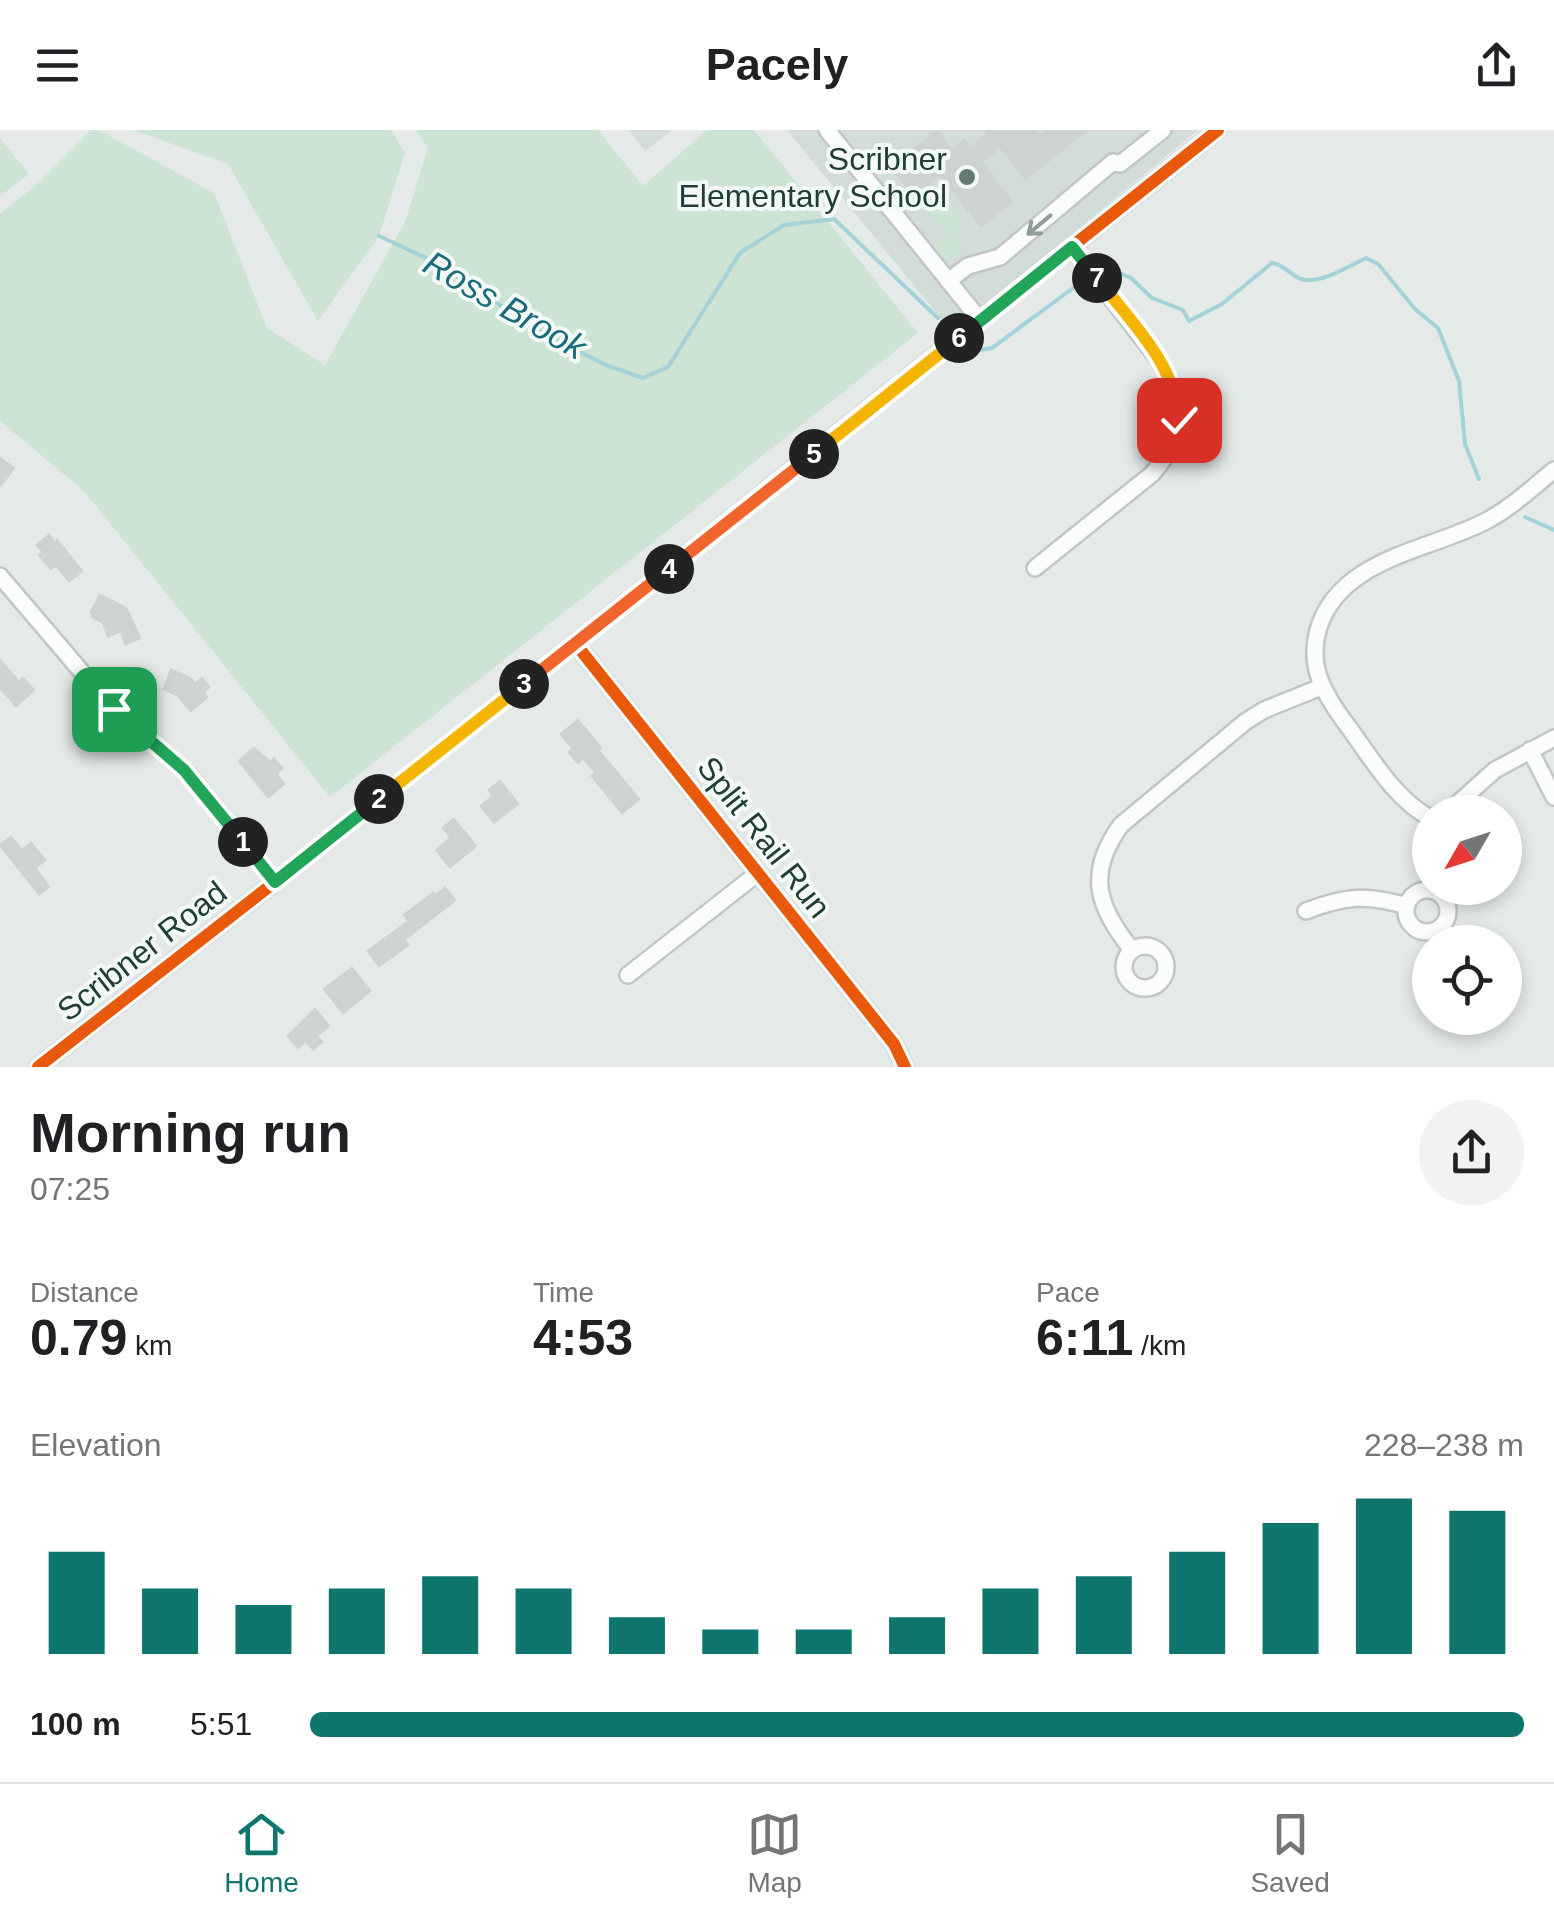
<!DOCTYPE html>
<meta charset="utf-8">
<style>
:root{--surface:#fff;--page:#f2f2f2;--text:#202124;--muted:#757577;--line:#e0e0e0;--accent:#0f766e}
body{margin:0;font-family:Arial,sans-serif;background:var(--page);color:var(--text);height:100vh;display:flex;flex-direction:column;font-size:38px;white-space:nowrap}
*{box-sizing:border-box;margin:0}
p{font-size:32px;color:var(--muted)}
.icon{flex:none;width:55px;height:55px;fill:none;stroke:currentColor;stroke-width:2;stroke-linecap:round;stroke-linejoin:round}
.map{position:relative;height:937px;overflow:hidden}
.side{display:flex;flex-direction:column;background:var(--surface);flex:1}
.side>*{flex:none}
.needle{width:65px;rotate:231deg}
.buttons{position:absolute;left:1412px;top:665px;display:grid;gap:20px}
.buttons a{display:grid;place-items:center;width:110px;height:110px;border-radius:50%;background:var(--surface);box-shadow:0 5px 15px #0003;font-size:50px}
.pin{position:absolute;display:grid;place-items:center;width:85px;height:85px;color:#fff;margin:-42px;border-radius:20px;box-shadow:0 5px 15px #0006}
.km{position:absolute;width:50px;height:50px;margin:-25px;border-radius:50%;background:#222;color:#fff;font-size:28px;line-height:50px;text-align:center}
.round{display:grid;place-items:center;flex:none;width:105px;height:105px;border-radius:52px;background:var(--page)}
.summary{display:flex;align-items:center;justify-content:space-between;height:170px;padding:0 30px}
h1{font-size:55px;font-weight:600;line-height:75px}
.metrics{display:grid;grid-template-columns:repeat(3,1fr);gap:15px;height:170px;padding:10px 30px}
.metrics div{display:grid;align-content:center}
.metrics b{font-size:50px;font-weight:600}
.metrics small{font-size:28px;font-weight:400}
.metrics p{font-size:28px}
.chart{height:280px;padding:20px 30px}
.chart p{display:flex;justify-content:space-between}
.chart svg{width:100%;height:180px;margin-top:10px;stroke:var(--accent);stroke-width:6}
ul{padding:0 30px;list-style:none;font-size:32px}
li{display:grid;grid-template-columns:160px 120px 1fr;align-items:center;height:75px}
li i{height:25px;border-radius:12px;background:var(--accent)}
header{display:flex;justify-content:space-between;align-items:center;height:130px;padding:0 30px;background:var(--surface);font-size:45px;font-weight:600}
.menu{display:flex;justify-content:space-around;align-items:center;height:140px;border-top:2px solid var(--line);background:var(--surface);font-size:28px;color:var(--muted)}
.menu a{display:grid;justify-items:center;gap:5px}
.menu .active{color:var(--accent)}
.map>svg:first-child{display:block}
.built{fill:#d2dcd8}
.green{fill:#cde3d4}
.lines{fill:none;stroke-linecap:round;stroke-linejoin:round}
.stream{stroke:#a4d2d9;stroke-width:4}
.building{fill:#ccd3d1;stroke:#cdd3d1;stroke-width:2.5}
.minor-casing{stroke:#c2c7c5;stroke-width:20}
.minor{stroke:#fbfcfc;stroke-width:15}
.cycleway-casing{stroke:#f3f9f6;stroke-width:19}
.cycleway{stroke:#e8590c;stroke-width:12}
.oneway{stroke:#8e9d99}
.split-1-casing{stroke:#fff;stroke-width:20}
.split-2-casing{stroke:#fff;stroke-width:20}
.split-3-casing{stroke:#fff;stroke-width:20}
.split-4-casing{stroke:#fff;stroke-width:20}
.split-5-casing{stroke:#fff;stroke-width:20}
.split-6-casing{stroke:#fff;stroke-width:20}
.split-7-casing{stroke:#fff;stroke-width:20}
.split-8-casing{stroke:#fff;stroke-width:20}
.split-1{stroke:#22a559;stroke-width:12}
.split-2{stroke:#22a559;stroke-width:12}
.split-3{stroke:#f5b400;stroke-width:12}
.split-4{stroke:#f0652b;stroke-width:12}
.split-5{stroke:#f0652b;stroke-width:12}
.split-6{stroke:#f5b400;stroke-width:12}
.split-7{stroke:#22a559;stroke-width:12}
.split-8{stroke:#f5b400;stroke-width:12}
.poi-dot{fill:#667a74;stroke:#f3f9f6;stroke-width:4}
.labels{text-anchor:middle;stroke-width:8;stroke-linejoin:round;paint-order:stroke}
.poi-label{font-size:32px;fill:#213e36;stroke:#f3f9f6;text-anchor:end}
.street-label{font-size:32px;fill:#213e36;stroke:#f3f9f6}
.water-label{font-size:35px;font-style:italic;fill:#196c7c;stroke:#f3f9f6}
</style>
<header><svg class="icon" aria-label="menu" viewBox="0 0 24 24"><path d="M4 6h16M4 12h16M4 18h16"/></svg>Pacely<svg class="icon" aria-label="share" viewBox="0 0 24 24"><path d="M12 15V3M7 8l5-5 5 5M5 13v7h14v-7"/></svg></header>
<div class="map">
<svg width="1554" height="937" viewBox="0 0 1554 937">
<rect width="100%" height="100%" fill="#e5eae8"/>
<path class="built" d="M629,0H672L645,21Z
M787,0H1198L952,202Z"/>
<path class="green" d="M91,0H99L214,63L267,198L325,235L405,92L428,18L416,0H598L643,56L707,0H754L918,203L330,667L83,360L0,291V84L35,56Z
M133,0H391L405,23L379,106L318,191L228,34Z
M0,8L29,44L0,66Z
M944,67L965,94L953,103L964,118L946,133L934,116L948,105L928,80Z"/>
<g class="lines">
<path class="stream" d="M379,106L431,130L546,205L606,235L643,248L668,237L740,123L784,95L834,89L938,188
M1096,142L1107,138L1131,148L1152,168L1183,180L1189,191L1222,174L1272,133C1285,135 1290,145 1301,149C1320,155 1349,136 1366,128L1378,134L1415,179L1438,198L1459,251L1465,314L1479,349
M965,213L974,221L992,218L1088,147
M1525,387L1554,400"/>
</g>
<path class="building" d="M985,0H1035L1040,6L1047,0H1086L1026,49L1000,17L981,32L1012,72L981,96L940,45L914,65L891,37L937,1L952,20L964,10L970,18L988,4Z
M0,328L14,338L0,356Z
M49,405L55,413L57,410L82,441L69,451L56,435L51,439L39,425L43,422L37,415Z
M100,465L126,478L140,508L125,514L121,501L108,506L103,492L93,488L91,482Z
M0,530L19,552L23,548L34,560L16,576L0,558Z
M171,540L190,548L195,554L202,548L209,557L203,563L207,567L191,581L177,565L164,559Z
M578,590L601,618L598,620L639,669L622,683L592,646L596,643L583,628L578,633L569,622L573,619L561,604Z
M254,618L270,632L274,629L282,638L276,644L284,654L268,667L239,631Z
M500,651L518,674L494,692L481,676L493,666L489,660Z
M454,689L476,716L450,737L436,720L451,708L443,698Z
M11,707L22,720L31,713L45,730L35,738L49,757L39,764L0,715Z
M445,758L455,770L404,810L408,815L379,836L368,821L409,791L404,785L433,763L435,766Z
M352,838L370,861L343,883L324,859Z
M315,879L329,896L317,906L322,912L313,919L306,911L298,918L288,906Z"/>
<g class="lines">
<g class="minor-casing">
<path id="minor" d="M827,0L980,190
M948,151L968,136L1000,127L1113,32L1120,34L1163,0
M1035,438L1152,344C1184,308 1184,270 1159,230L1072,117
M0,446L104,568L189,645L275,752
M575,513L894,914L905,937
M1530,620L1554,667
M1448,682L1495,640L1554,608
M1430,688C1393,668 1369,624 1344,591C1323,562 1308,536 1318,500C1339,428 1429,421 1486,391C1511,378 1532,358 1554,340
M1406 781a21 21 0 1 1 42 0a21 21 0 1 1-42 0Z
M1306,781C1345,766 1366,764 1407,776
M1124 837a21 21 0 1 1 42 0a21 21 0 1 1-42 0Z
M1132,820C1097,777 1086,743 1121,695L1245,592L1264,580L1321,557
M628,845L758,743
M38,937L275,752L1218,0"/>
</g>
<use href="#minor" class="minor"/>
<g class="cycleway-casing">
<path id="cycleway" d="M575,513L894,914L905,937
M38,937L275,752L1218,0"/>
</g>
<use href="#cycleway" class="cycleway"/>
</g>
<defs><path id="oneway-shaft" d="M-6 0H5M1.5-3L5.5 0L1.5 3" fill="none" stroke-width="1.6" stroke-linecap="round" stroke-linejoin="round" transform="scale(2.5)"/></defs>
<use class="oneway" href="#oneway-shaft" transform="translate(1039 95) rotate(140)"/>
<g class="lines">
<g class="split-1-casing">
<path id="split-1" d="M114,579L184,640L243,712"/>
</g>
<g class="split-2-casing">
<path id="split-2" d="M243,712L275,752L379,669"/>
</g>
<g class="split-3-casing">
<path id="split-3" d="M379,669L524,554"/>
</g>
<g class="split-4-casing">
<path id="split-4" d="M524,554L669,439"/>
</g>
<g class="split-5-casing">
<path id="split-5" d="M669,439L814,324"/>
</g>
<g class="split-6-casing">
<path id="split-6" d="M814,324L959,208"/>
</g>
<g class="split-7-casing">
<path id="split-7" d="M959,208L1072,117L1097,148"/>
</g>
<g class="split-8-casing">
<path id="split-8" d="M1097,148C1130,191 1176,234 1179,290"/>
</g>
<use href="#split-1" class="split-1"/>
<use href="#split-2" class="split-2"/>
<use href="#split-3" class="split-3"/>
<use href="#split-4" class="split-4"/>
<use href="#split-5" class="split-5"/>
<use href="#split-6" class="split-6"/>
<use href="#split-7" class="split-7"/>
<use href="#split-8" class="split-8"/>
</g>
<circle class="poi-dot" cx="967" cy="47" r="10"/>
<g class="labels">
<g class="poi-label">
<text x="947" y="40">Scribner<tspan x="947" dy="37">Elementary School</tspan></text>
</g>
<g class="street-label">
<text transform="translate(764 707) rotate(52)" y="11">Split Rail Run</text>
<text transform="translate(142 821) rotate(-38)" y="11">Scribner Road</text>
</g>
<g class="water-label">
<text transform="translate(505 175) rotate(30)" y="12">Ross Brook</text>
</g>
</g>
</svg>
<div class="buttons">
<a><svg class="needle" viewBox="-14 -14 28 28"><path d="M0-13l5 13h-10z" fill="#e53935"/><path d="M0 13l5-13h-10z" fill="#757577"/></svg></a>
<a><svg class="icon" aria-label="locate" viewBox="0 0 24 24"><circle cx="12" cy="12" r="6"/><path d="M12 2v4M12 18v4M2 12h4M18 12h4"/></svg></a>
</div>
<div class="pin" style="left:114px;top:579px;background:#1e9e55"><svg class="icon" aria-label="arrive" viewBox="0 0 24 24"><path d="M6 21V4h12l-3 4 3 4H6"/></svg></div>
<div class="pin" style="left:1179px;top:290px;background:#d93025"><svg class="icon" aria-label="check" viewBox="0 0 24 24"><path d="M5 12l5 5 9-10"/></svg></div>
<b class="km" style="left:243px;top:712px">1</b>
<b class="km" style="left:379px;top:669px">2</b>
<b class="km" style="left:524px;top:554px">3</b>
<b class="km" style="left:669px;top:439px">4</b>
<b class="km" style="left:814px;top:324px">5</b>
<b class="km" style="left:959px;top:208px">6</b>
<b class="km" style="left:1097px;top:148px">7</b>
</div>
<section class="side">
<div class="summary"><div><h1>Morning run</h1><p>07:25</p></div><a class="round"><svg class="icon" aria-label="share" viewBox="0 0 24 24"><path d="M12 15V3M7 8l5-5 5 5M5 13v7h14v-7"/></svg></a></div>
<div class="metrics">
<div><p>Distance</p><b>0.79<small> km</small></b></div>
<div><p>Time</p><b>4:53</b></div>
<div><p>Pace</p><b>6:11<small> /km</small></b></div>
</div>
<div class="chart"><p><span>Elevation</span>228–238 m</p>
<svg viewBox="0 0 160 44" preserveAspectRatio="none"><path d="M5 44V19M15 44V28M25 44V32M35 44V28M45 44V25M55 44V28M65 44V35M75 44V38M85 44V38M95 44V35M105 44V28M115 44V25M125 44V19M135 44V12M145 44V6M155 44V9"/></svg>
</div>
<ul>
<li><b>100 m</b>5:51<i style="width:100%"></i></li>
</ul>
</section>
<nav class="menu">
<a class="active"><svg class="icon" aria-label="home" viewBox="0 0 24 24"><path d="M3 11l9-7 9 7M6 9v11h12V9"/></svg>Home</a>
<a><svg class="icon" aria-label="map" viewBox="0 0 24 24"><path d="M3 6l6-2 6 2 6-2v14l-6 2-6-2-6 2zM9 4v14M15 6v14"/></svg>Map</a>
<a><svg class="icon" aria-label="saved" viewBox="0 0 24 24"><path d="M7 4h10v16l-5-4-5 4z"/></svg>Saved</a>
</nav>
